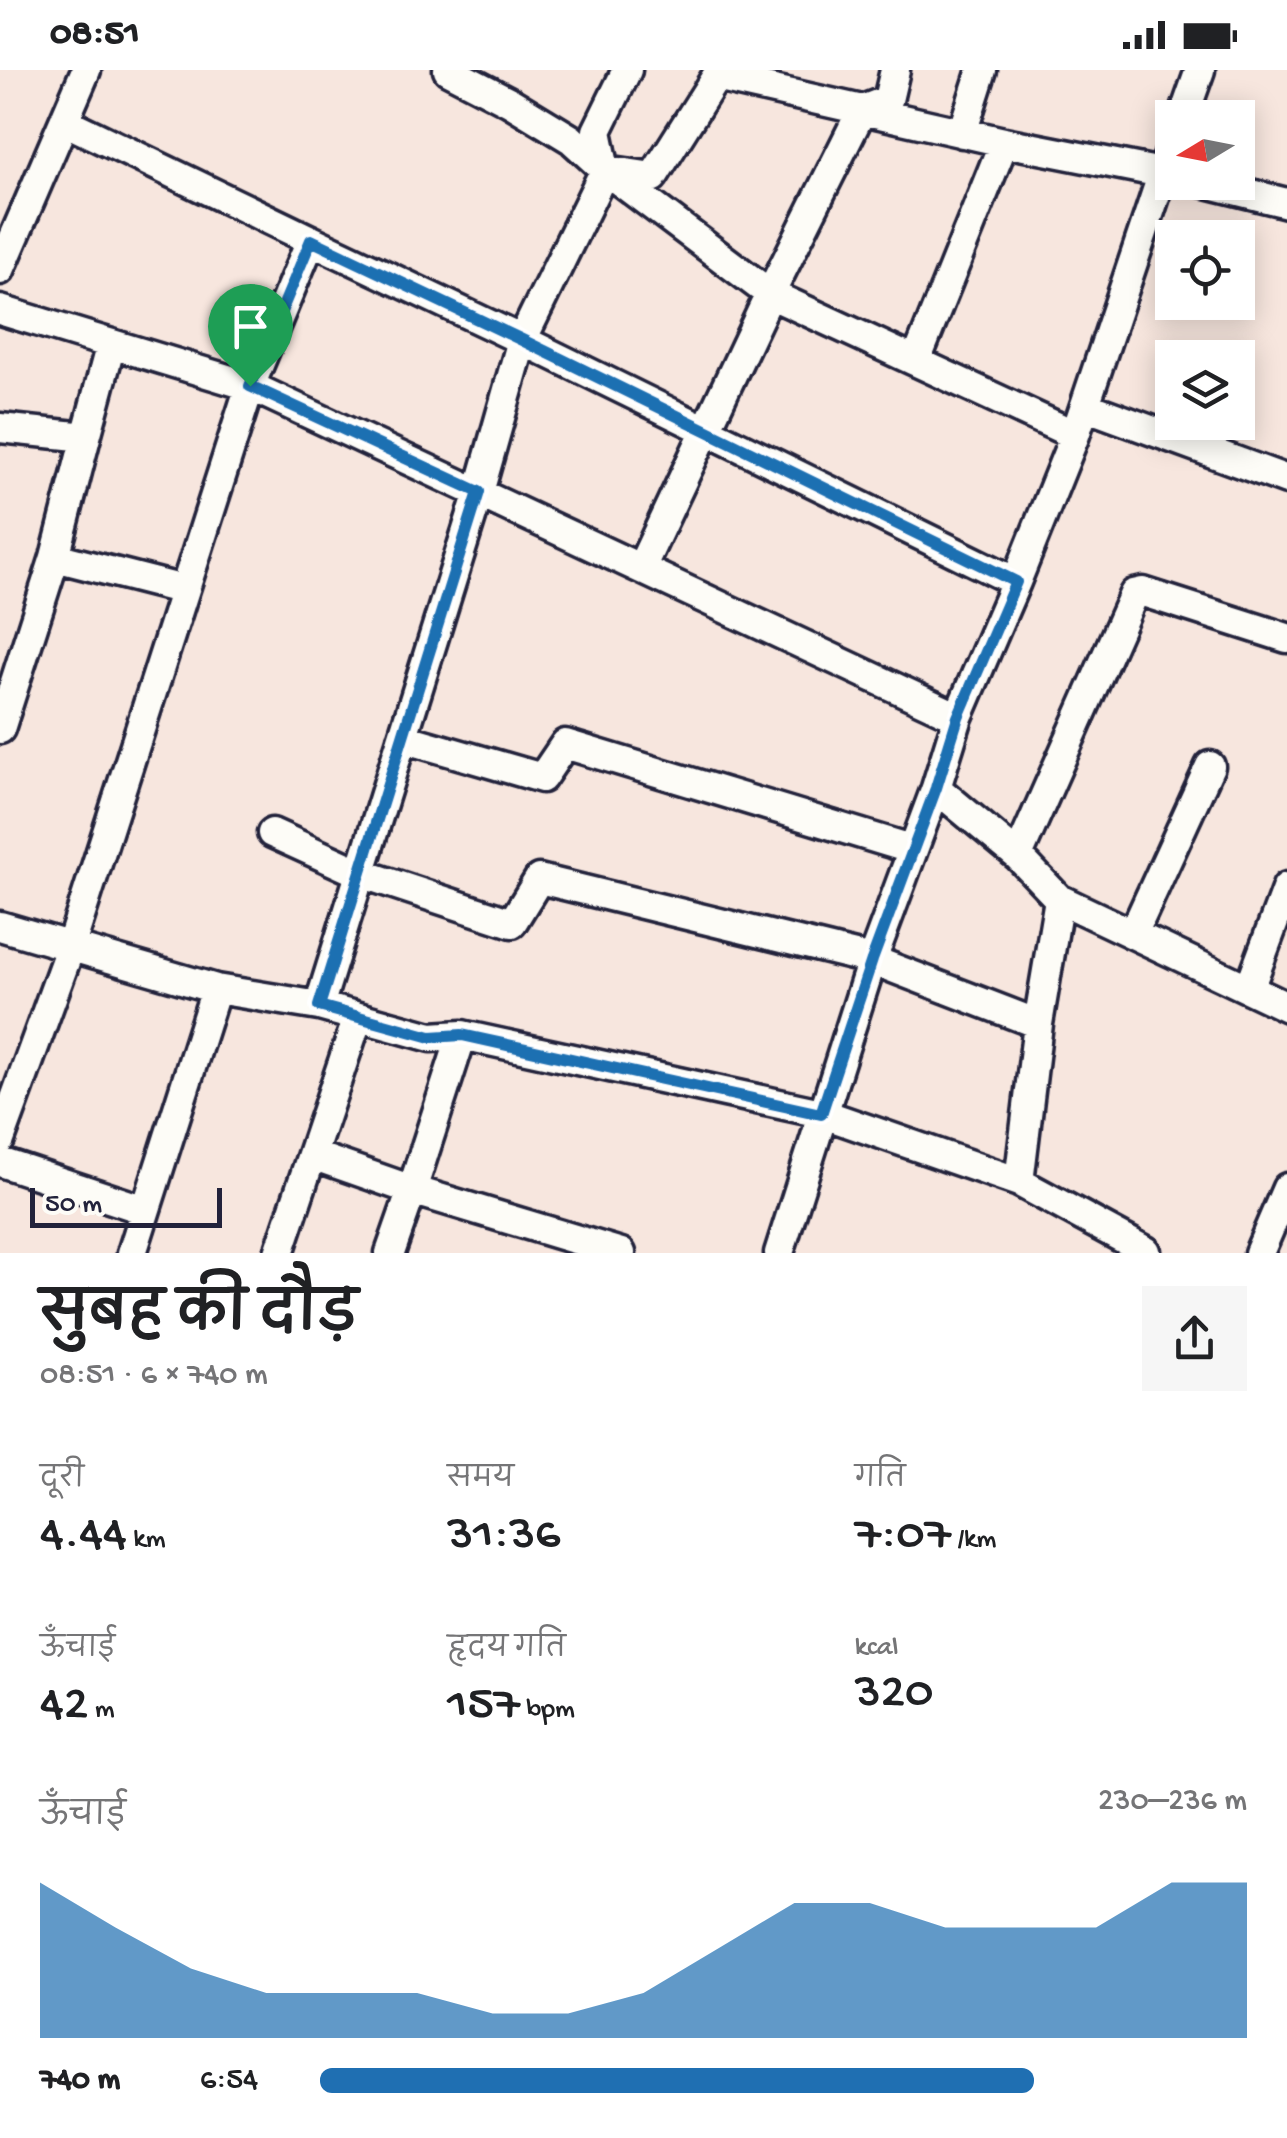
<!DOCTYPE html>
<html lang="hi">
<meta charset="utf-8">
<style>
:root{--surface:#fff;--page:#f6f6f6;--text:#202124;--muted:#757577;--accent:#1f6fb2}
body{margin:0;font-family:"Gochi Hand","Playpen Sans Deva",sans-serif;background:var(--page);color:var(--text);height:100vh;display:flex;flex-direction:column;font-size:38px;white-space:nowrap}
*{box-sizing:border-box;margin:0}
p{font-size:32px;color:var(--muted)}
.icon{flex:none;width:55px;height:55px;fill:none;stroke:currentColor;stroke-width:2;stroke-linecap:round;stroke-linejoin:round}
.map{position:relative;height:1183px;overflow:hidden}
.sheet{display:flex;flex-direction:column;background:var(--surface);flex:1}
.sheet>*{flex:none}
.needle{width:65px;rotate:260deg}
.fabs{position:absolute;left:1155px;top:30px;display:grid;gap:20px}
.fabs a{display:grid;place-items:center;width:100px;height:100px;border-radius:0px;background:var(--surface);box-shadow:0 5px 25px #0003;font-size:50px}
.scale{position:absolute;left:30px;bottom:25px;width:192px;box-sizing:border-box;padding-left:10px;border:5px solid #22223b;border-top:0;font-size:28px;line-height:35px;white-space:nowrap;color:#22223b;-webkit-text-stroke:8px #fdfcf7;paint-order:stroke}
.pin{position:absolute;display:grid;place-items:center;width:85px;height:85px;color:#fff;margin:-102px -42px;border-radius:50% 50% 50% 0;rotate:-45deg;box-shadow:0 0 10px #0007}
.pin .icon{rotate:45deg}
.round{display:grid;place-items:center;flex:none;width:105px;height:105px;border-radius:0px;background:var(--page)}
.overview{display:flex;align-items:center;justify-content:space-between;height:170px;padding:0 40px}
h1{font-size:55px;font-weight:600;line-height:75px}
.stats{display:grid;grid-template-columns:repeat(3,1fr);gap:15px;height:170px;padding:10px 40px}
.stats div{display:grid;align-content:center}
.stats b{font-size:50px;font-weight:600}
.stats small{font-size:28px;font-weight:400}
.stats p{font-size:28px}
.chart{height:280px;padding:20px 40px}
.chart p{display:flex;justify-content:space-between}
.chart svg{width:100%;height:180px;margin-top:10px;fill:var(--accent);opacity:.7}
ul{padding:0 40px;list-style:none;font-size:32px}
li{display:grid;grid-template-columns:160px 120px 1fr;align-items:center;height:75px}
li i{height:25px;border-radius:12px;background:var(--accent)}
.status{display:flex;justify-content:space-between;align-items:center;height:70px;padding:0 50px;background:var(--surface);direction:ltr}
.status svg{height:28px;fill:currentColor}
.map>svg:first-child{display:block}
.lines{fill:none;stroke-linecap:round;stroke-linejoin:round}
.minor-casing{stroke:#22223b;stroke-width:35}
.minor{stroke:#fdfcf7;stroke-width:28}
.route-casing{stroke:#fff;stroke-width:20}
.route{stroke:#1f6fb2;stroke-width:12}
</style>
<div class="status"><b>08:51</b><svg viewBox="0 0 49 12"><path d="M0 12V9h3v3zM5 12V6h3v6zM10 12V3h3v9zM15 12V0h3v12zM26 1h20v11H26zM47 4h2v5h-2z"/></svg></div>
<div class="map">
<svg width="1287" height="1183" viewBox="0 0 1287 1183">
<rect width="100%" height="100%" fill="#f7e6de"/>
<filter id="ink" filterUnits="userSpaceOnUse"><feTurbulence type="fractalNoise" baseFrequency=".01" numOctaves="2"/><feDisplacementMap in="SourceGraphic" scale="20" xChannelSelector="R" yChannelSelector="G"/><feConvolveMatrix kernelMatrix="1 2 1 2 8 2 1 2 1" color-interpolation-filters="sRGB"/></filter>
<g filter="url(#ink)">
<g class="lines">
<g class="minor-casing">
<path id="minor" d="M448,0L510,32L571,69L605,100L770,224L1075,365
M1183,48L1200,0
M962,63L982,0
M606,100L653,107L716,7L1004,72L1172,105
M1202,112L1287,133
M311,170L522,270L1016,512
M0,200L86,0
M0,240L250,316L958,647
M916,291L1004,72
M1085,336L1287,410
M0,358L86,367L55,487L0,659
M86,367L111,274
M55,487L184,520
M641,498L770,224L862,40L888,30L895,0
M403,668L542,708L565,674L911,779
M936,718L1018,786L1059,829L1038,954L1019,1112
M272,763L360,803L512,853L539,809L872,890L1038,954
M1018,786L1134,524L1143,522L1287,568
M1059,829L1287,937
M0,856L216,919L319,936L431,967L462,965L821,1043L1019,1112L1146,1181L1145,1183
M1133,864L1210,696
M1249,919L1287,817
M319,936L479,422L522,270L605,100L597,61L627,0
M462,965L412,1120L621,1183
M0,1070L70,878L250,316L311,170L64,51
M312,1085L412,1120L390,1183
M0,1092L145,1140
M132,1183L216,919
M279,1183L358,947
M779,1183L872,890L936,718L958,647L1016,512L1075,365L1172,76
M1259,1183L1287,1118"/>
</g>
<use href="#minor" class="minor"/>
</g>
</g>
<g class="lines" filter="url(#ink)">
<g class="route-casing">
<path id="route" d="M311,170L522,270L1016,512L958,647L936,718L872,890L821,1044L462,965L431,967L319,936L479,422L250,316Z"/>
</g>
<use href="#route" class="route"/>
</g>
</svg>
<div class="fabs">
<a><svg class="needle" viewBox="-14 -14 28 28"><path d="M0-13l5 13h-10z" fill="#e53935"/><path d="M0 13l5-13h-10z" fill="#757577"/></svg></a>
<a><svg class="icon" aria-label="locate" viewBox="0 0 24 24"><circle cx="12" cy="12" r="6"/><path d="M12 2v4M12 18v4M2 12h4M18 12h4"/></svg></a>
<a><svg class="icon" aria-label="layers" viewBox="0 0 24 24"><path d="M12 4l9 5-9 5-9-5zM3 14l9 5 9-5"/></svg></a>
</div>
<div class="scale">50 m</div>
<div class="pin" style="left:250px;top:316px;background:#1e9e55"><svg class="icon" aria-label="arrive" viewBox="0 0 24 24"><path d="M6 21V4h12l-3 4 3 4H6"/></svg></div>
</div>
<section class="sheet">
<div class="overview"><div><h1>सुबह की दौड़</h1><p>08:51 · 6 × 740 m</p></div><a class="round"><svg class="icon" aria-label="share" viewBox="0 0 24 24"><path d="M12 15V3M7 8l5-5 5 5M5 13v7h14v-7"/></svg></a></div>
<div class="stats">
<div><p>दूरी</p><b>4.44<small> km</small></b></div>
<div><p>समय</p><b>31:36</b></div>
<div><p>गति</p><b>7:07<small> /km</small></b></div>
</div>
<div class="stats">
<div><p>ऊँचाई</p><b>42<small> m</small></b></div>
<div><p>हृदय गति</p><b>157<small> bpm</small></b></div>
<div><p>kcal</p><b>320</b></div>
</div>
<div class="chart"><p><span>ऊँचाई</span>230–236 m</p>
<svg viewBox="0 0 160 44" preserveAspectRatio="none"><path d="M0 44V6L10 17L20 27L30 33L40 33L50 33L60 38L70 38L80 33L90 22L100 11L110 11L120 17L130 17L140 17L150 6L160 6V44z"/></svg>
</div>
<ul>
<li><b>740 m</b>6:54<i style="width:77%"></i></li>
</ul>
</section>
